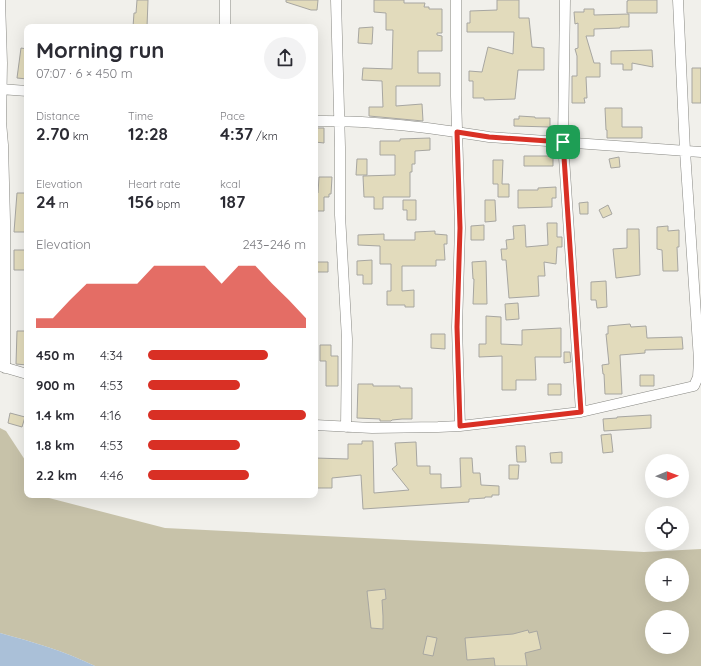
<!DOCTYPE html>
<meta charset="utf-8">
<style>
:root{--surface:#fff;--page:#f2f2f3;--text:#2b2b33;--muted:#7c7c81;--accent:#d93025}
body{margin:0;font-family:Quicksand,sans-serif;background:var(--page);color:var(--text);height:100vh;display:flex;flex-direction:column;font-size:15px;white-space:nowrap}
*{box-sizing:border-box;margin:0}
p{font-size:13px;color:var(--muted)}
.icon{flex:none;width:22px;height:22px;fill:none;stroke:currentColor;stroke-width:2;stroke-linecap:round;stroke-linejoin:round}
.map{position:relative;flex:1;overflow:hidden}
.drawer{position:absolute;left:24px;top:24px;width:294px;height:474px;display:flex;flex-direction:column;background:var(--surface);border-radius:8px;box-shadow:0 4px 16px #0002}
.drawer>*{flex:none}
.needle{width:26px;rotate:89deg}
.tools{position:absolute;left:645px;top:454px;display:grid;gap:8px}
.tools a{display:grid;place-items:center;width:44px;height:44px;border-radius:50%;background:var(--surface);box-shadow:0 4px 16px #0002;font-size:20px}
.pin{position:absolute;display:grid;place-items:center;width:34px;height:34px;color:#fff;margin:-17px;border-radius:8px;box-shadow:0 2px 6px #0006}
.round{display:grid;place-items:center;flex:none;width:42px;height:42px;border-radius:21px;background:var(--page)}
.headline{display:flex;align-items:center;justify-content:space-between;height:68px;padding:0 12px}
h1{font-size:22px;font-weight:700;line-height:30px}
.stats{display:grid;grid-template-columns:repeat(3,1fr);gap:6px;height:68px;padding:4px 12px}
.stats div{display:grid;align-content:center}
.stats b{font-size:17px;font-weight:700}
.stats small{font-size:11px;font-weight:400}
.stats p{font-size:11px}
.chart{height:112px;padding:8px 12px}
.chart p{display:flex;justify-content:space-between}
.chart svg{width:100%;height:72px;margin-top:4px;fill:var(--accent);opacity:.7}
ul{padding:0 12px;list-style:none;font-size:13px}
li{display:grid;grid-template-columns:64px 48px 1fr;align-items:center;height:30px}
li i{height:10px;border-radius:5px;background:var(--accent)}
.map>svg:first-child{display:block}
.green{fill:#c7c2a9;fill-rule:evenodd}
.water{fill:#aac0d8}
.building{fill:#e2dbbc;stroke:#a7a6a1}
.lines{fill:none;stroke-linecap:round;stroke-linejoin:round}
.street-casing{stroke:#888883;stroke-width:11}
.street{stroke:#fff;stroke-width:10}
.route-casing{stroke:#fff;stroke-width:8}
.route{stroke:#d93025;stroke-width:5}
</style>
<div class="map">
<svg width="701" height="666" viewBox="0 0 701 666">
<rect width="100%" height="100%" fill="#f1f0eb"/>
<path class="green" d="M0,428L6,431L27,463V495H47L49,498L165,528L644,552L701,549V666H95C64,651 33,642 0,633ZM652,565H682V595H652ZM652,617H682V647H652Z"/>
<path class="water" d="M0,633C33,642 64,651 95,666H0Z"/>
<path class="building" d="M137,0H148L147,27H133L134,13H136Z
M286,0H318L317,10H311L286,2Z
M374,0H404V3H425L424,7H429V9H442V33H437V35L442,36V51H418V73H440V86H396V106L422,104L423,121L369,116V107H383L382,81L362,80L363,68L392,69L393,30H386V13L374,12Z
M497,0H519V18H529L532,47L544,48V70H518L515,99L484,100V98H473V81H469V71L482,72L488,47L513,54L514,32H467V23H470V11L497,10Z
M628,0H657V13H627V1H628Z
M584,9H594V15L629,14V27H620V28L594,29V36H586L594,63H600V77H586L587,98H584L585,103H572V76H577V56L575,49L578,48V23L575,24L574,12H584Z
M373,27L372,44L358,43L359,28Z
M21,48L27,49V79L17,78Z
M652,50L653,67L632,63V70H623V64H611V51Z
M692,68H701V103H692Z
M605,108H622V127H642V138H607V130H606Z
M519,116L535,117V118H550V127L514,126V119H519Z
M315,128H324V143L315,142Z
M430,138V150L415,151V164H412V172H410V197H383V209H374V197H364L363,176L395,175V155H380V141H400V139Z
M524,156H553V166H524Z
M619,157L620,167L611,168L609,159Z
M357,159H367V175H356Z
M493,160H503L502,184H509V197H498V184H493Z
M319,177H332L331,194H329V197H324V211H315V193H318Z
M556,187V198H552V207L518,208V190H538V188Z
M17,193H26L27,232H14Z
M403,200H416V220H407V210H403Z
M485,200H495L496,221L485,222Z
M588,202V214H580L579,203Z
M608,205L612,214L603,218L599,210Z
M547,223H557V237H562V247H557L556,264L544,262L545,276H538L539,296L509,298L506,260H502L501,249H507L506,240L514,239L513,226L525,225L526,247L548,245Z
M484,225V240H471V226Z
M668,226V231L679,230V247H677L678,271H663L662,250L657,249V227Z
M627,229H639L640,275L616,278L613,249L627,248Z
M435,231V234L447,235V244H444L445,260H436V266H402V291L414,290V307H405V305H387V291H391V264H380V246L358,245V235L384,234V240H415V232Z
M14,250H27V270H14Z
M372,260V284H363V275H357V261Z
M486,261L487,304H473L474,279H473L472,262Z
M315,262H328V272H315Z
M606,281L607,307L597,308L596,300H591V282Z
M518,303L519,319L506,320L505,304Z
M486,316L501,317V344L522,345V330L561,328V357H535L536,380H516V390H502V356L479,357V344H486Z
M630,324L631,327L646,326L647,338L682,337L683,349L645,350V353L620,355L622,394H605L604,374H603L602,365L609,364L606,334H608V326Z
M17,331H27V365L16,364Z
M431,334H445V349L431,348Z
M320,345H331V356H338V386H326V361H320Z
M564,352H570L571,362L564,363Z
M640,375H654V386H640Z
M358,384H373V386H400V388H412V419H402L392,420L391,421H380V419L357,418Z
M548,384H561V395H548Z
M10,413L25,417L22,427L8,423Z
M651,415V428L604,431L603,419L617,418V417Z
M611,434L613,452L603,453L601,435Z
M362,441H373L374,493L409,490L392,469L397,465L395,443L416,442L417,466H430V474H441V488L461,487L460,458H472L473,473H480L481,485L499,486V495H492V497H485V498L469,499V502L363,509L361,475L332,478V488H315V458L348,459V444H362Z
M516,446H525L526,462H517Z
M562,452V463H551L550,453Z
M509,465H519L518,479H509Z
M385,589L386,599L382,600L383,616V629L371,628L367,591Z
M528,630L529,633L537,631L541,649L525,653L527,666H495L494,658L467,660L465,638L513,634Z
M427,636L437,638L433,656L423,654Z"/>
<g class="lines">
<g class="street-casing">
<path id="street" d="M0,0L2,63L1,122L3,145L5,221V368
M225,0V27
M336,0L340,147V215L347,339L346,427
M456,0V96L460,228L457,327L460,426
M565,0L563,142L581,412
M0,89L27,91
M315,121C373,120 432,128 489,137L701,152
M0,366L27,374
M315,425L372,428L438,427L460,426L581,412L694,386L698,377L699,360L685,151L678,0"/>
</g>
<use href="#street" class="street"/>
</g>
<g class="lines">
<g class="route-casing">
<path id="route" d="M457,132L489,137L563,142L581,412L460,426L457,327L460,228Z"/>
</g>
<use href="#route" class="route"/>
</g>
</svg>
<div class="tools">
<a><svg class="needle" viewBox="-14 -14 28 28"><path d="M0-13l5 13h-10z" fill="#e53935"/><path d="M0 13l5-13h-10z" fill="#7c7c81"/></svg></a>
<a><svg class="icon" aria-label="locate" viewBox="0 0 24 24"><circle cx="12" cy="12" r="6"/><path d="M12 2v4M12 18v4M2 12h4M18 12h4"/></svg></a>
<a>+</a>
<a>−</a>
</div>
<div class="pin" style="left:563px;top:142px;background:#1e9e55"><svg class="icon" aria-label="arrive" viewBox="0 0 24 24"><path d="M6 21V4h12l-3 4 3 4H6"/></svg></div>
<section class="drawer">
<div class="headline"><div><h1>Morning run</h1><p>07:07 · 6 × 450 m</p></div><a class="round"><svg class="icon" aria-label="share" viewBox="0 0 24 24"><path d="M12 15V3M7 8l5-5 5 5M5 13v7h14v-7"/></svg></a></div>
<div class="stats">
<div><p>Distance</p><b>2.70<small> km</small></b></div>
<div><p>Time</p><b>12:28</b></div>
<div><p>Pace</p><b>4:37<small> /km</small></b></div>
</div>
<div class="stats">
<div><p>Elevation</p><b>24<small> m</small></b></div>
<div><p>Heart rate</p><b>156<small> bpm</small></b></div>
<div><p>kcal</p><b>187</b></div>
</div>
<div class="chart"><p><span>Elevation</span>243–246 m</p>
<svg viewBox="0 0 160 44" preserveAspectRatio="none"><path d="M0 44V38L10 38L20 27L30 17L40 17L50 17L60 17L70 6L80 6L90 6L100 6L110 17L120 6L130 6L140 17L150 27L160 38V44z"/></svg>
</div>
<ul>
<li><b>450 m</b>4:34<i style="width:76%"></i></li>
<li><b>900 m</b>4:53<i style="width:58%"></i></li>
<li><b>1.4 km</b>4:16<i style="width:100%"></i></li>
<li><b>1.8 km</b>4:53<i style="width:58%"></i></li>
<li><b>2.2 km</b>4:46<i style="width:64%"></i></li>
</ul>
</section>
</div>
